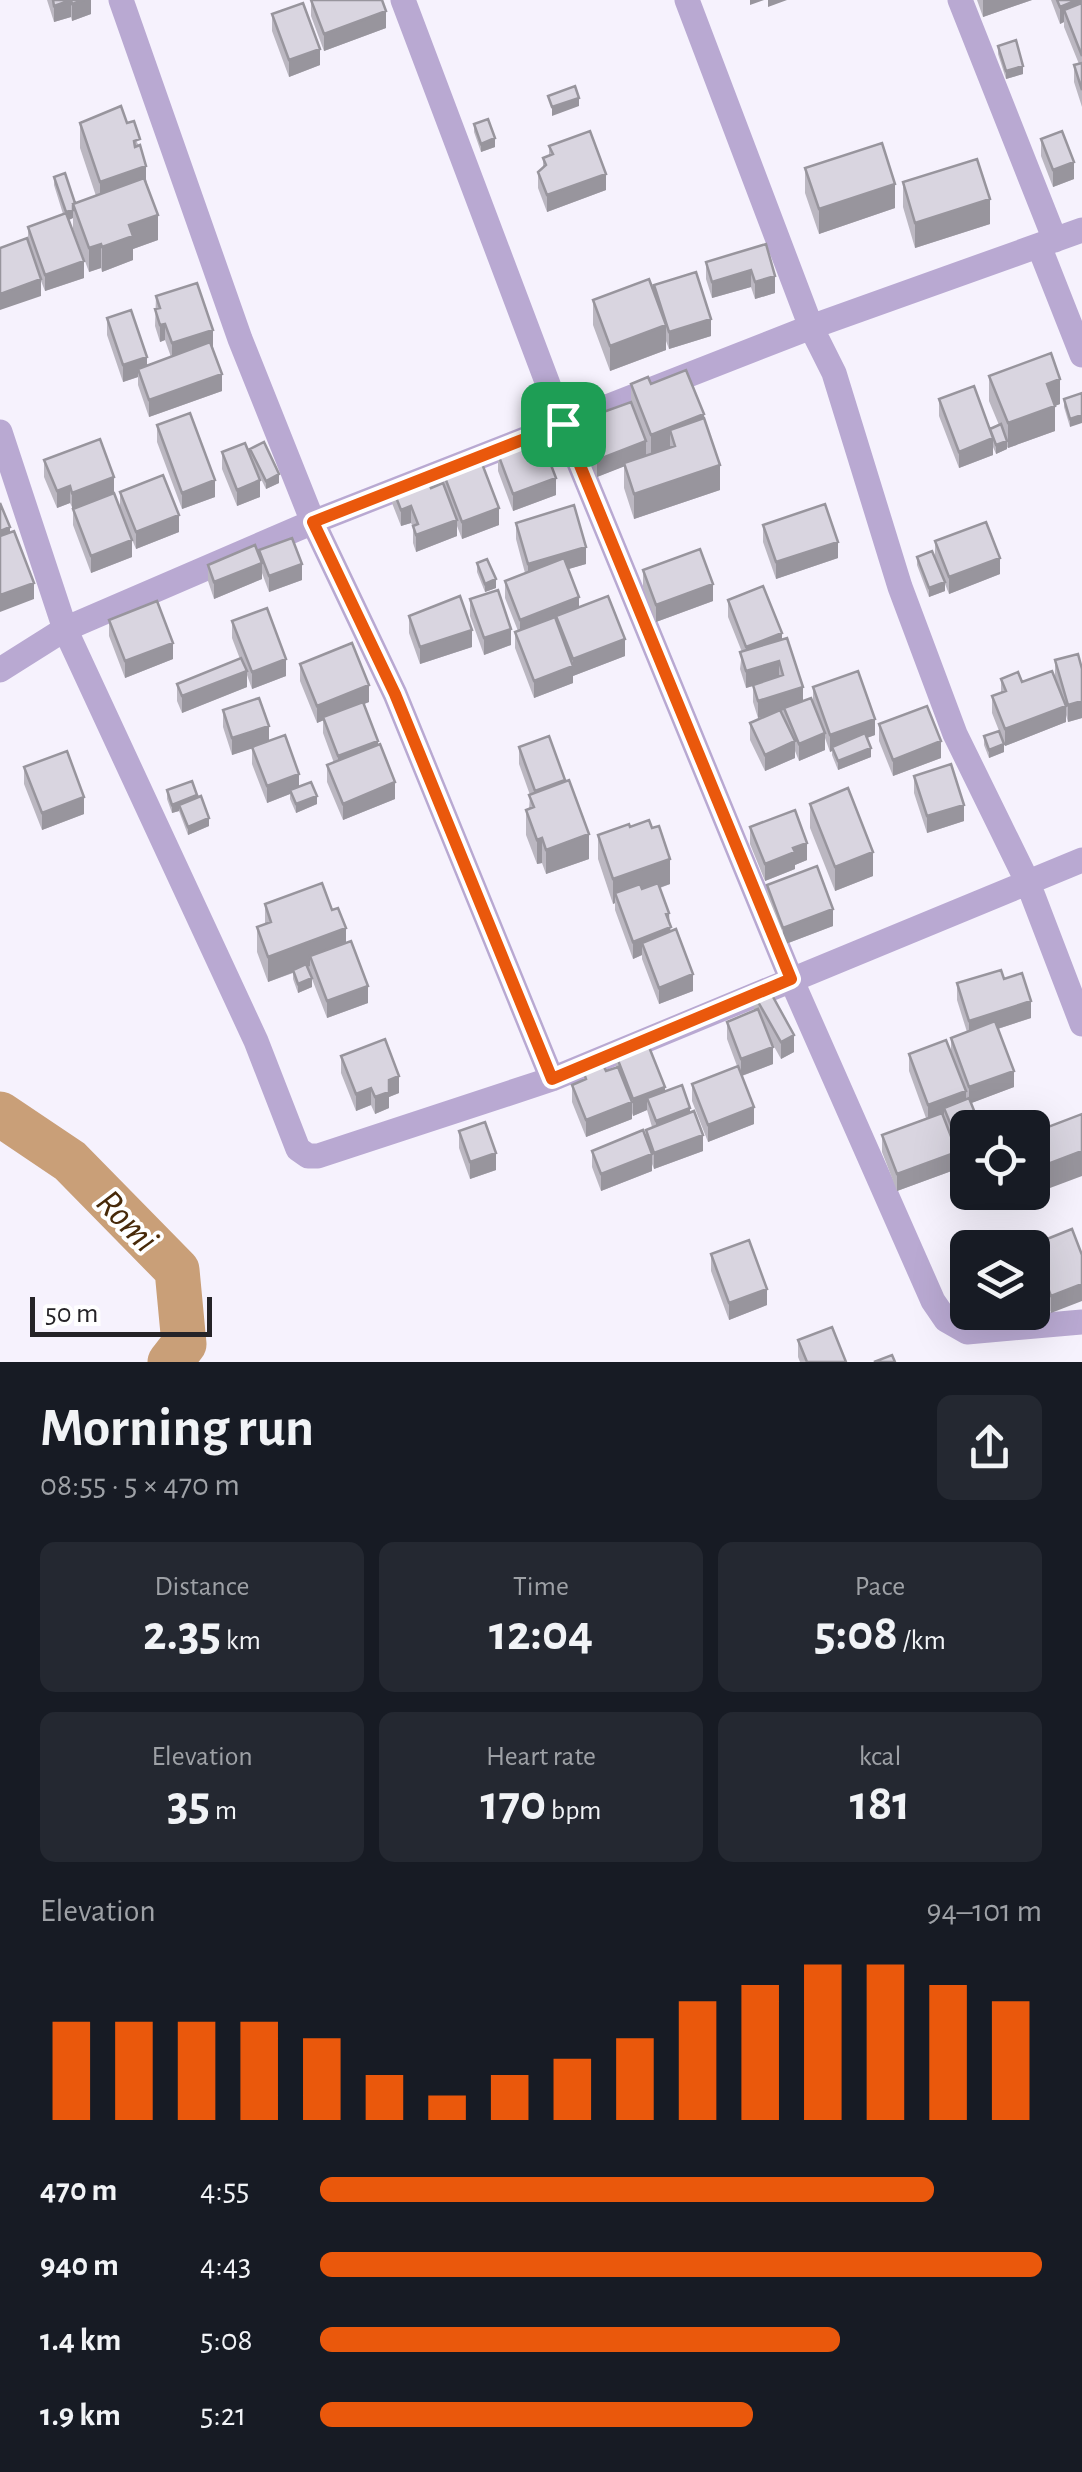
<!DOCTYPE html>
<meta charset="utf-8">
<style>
:root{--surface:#171b24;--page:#242831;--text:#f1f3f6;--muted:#9ea1a6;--accent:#ea580c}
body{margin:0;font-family:"Alegreya Sans",sans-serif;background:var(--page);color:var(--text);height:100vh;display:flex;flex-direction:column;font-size:38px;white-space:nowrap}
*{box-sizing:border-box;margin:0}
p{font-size:32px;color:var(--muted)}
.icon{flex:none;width:55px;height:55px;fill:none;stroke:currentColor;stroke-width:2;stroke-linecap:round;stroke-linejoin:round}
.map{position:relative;height:1362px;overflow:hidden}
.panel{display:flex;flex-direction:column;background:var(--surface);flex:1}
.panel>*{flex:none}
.tools{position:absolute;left:950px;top:1110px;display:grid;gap:20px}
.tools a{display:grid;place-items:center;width:100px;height:100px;border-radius:15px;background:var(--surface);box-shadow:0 10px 40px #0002;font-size:50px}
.scale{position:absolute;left:30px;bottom:25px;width:182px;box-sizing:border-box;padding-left:10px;border:5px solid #252327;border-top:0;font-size:28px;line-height:35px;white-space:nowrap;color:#252327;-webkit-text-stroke:8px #fff;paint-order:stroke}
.pin{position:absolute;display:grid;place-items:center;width:85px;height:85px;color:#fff;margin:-42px;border-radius:20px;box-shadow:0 5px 15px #0006}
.round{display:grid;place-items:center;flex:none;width:105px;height:105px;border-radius:15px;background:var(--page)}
.head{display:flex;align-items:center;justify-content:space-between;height:170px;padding:0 40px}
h1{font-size:55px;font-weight:700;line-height:75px}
.metrics{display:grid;grid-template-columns:repeat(3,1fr);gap:15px;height:170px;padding:10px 40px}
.metrics div{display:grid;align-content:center;border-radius:15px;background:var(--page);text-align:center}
.metrics b{font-size:50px;font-weight:700}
.metrics small{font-size:28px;font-weight:400}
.metrics p{font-size:28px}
.chart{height:280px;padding:20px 40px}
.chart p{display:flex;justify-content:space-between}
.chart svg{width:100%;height:180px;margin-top:10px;stroke:var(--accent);stroke-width:6}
ul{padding:0 40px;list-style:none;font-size:32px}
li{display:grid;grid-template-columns:160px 120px 1fr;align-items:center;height:75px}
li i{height:25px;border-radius:12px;background:var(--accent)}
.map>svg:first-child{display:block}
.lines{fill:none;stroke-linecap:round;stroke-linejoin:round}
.river{stroke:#c99f78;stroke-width:45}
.minor{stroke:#b9a9d2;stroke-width:25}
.wall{fill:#bbb7c1}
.shaded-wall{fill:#98959d}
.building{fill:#d9d5e0;stroke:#98959d;stroke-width:2.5}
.route-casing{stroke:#fff;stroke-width:20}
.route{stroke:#ea580c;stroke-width:12}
.labels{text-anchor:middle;stroke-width:8;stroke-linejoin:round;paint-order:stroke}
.water-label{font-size:38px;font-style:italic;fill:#472909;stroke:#fff}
</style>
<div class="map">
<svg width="1082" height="1362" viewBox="0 0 1082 1362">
<rect width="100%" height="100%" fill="#f6f2fd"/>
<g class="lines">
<path class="river" d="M0,1114L70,1161L177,1270L184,1344L170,1362"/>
<path class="minor" d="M121,0L240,339L313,522L395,694L552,1079
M403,0L563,424L791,979L933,1301L946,1320L967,1332L1082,1322
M687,0L811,327L834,373L900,587L955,734L1028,883L1082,1024
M960,0L1055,240
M1039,246L1082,355
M0,432L65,629L256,1041L298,1149L308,1156H318L552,1079L1082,860
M0,670L65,629L313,522L811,327L1082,230"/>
</g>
<path class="wall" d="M47,0H91V14L72,21L71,17L54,22Z
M311,0L386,28L324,51L311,16Z
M977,0H1032L983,17Z
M1051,0H1082V107L1074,82V65L1079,64L1064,27V22L1060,24Z
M272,14L320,65L289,77L272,31Z
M998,46L1023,74L1006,79L998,54Z
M80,123H127L140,148L158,240L133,249V260L102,272L101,268L89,272L73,229V218L69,220L84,278L45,291L41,281V296L28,240V227L63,214L54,185V177L75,203L96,196L80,148Z
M474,124L495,147L481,152L474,132Z
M1041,139L1074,179L1053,187L1041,156Z
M549,146L606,190L547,212L538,188V172L543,167V158L549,156Z
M805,168L895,208L819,234L805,193Z
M903,182L990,224L915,248L903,207Z
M766,244L775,293L755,299L751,287L712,298L706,279V262Z
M654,285L711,336L669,349L666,341V350L610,371L593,325V300L654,291Z
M156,296L213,347L222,391L149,417L138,385V377L123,382L107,335V318L147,365L171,357L165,340L160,342L155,326Z
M989,376L1060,404L1055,406V431L1008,448L1007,447V449L996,454L993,447V455L959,468L939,416V399L990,429L999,425L989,401Z
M631,384H651L704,419L720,490L634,519L624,488V466L597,477L581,437V420L631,402Z
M1082,393L1070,427L1064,407V399Z
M157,425L215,497L182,509L157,442Z
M250,449L279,483L266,489L252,461L260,497L237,506L222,469V452L250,456Z
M498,454L556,495L513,511L498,471Z
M44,460L114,493L120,508V492L179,532L136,549L128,530L132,557L91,573L73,525V509L70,503L57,508L44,477Z
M444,475L499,525L462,539L457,526V536L416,552L413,543V527L411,523L401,526L392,503V487L431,488L444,486Z
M516,523L586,564L568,569L579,607L625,656L573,676V675V683L534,698L515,648V632L518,631L505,598V581L525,573L516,539Z
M763,525L838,558L776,579L763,542Z
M935,541L1000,574L949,594L945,584V591L929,597L917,565V557H935Z
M259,550L302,580L269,592L262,573V579L214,599L208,581V565L259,557Z
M477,563L496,588L485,592L477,572Z
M643,570L713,601L656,622L643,587Z
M470,599L511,645L484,655L470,616Z
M728,600L782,639L803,701L813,703V687L875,735L867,738L871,757L838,770L832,755V751L830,752L825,738V750L799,761L795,751V758L765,771L750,740V723L771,714L758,718L753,702V686L746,688L740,669L742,652L728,617Z
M409,616L472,647L420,664L409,633Z
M109,620L173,659L125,678L109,636Z
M232,621L286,676L252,689L247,675V687L182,713L177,701V684L240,659L232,638Z
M1055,660L1082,669V718L1068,722L1066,715V722L1005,746L992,713V696L1001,693V679L1022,682L1055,677Z
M300,664L369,702L364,704L395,799L343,820L327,782V765L334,763L323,733V720L317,723L300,681Z
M223,710L269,741L299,787L317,804L296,813L290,799V794L267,803L252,764V748L232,755L223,727Z
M879,724L941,758L893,776L879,741Z
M984,736L1004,752L989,758L984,745Z
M519,747L589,859L546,874L542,863L537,864L526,835V810L529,809L530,795L519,764Z
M24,767L84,814L42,830L24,784Z
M914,776L964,821L927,833L914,793Z
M167,790L197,798L209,826L188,835L179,811L172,813L167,799Z
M810,804L873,876L835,891L810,828Z
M750,827L807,860L795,865V869L765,881L750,844Z
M598,835L670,884L660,888L671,931L693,991L659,1004L642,959V955L633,959L615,910V903L613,904L598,859Z
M767,885L833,926L783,945L767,902Z
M265,904L346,943L368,1003L327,1018L312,979V987L298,993L293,979V973L268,982L257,952V927L265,924Z
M1004,979L1031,1018L998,1029L1014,1087L971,1103L968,1128V1164L961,1167L957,1156V1169L897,1191L882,1152V1135L926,1118L909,1071V1054L951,1052V1038L967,1032L957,1000V983Z
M753,993L794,1052L781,1059L771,1041L773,1064L742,1076L754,1124L708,1142L692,1101V1084L737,1066L727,1039V1022L754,1011Z
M616,1055L690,1113L703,1151L654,1169L652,1164V1171L601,1191L592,1167V1151L646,1137V1130L652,1127L647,1110L633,1116L632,1113V1119L586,1137L572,1102V1085L584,1080V1073L606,1071L616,1068Z
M341,1056L399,1093L389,1097V1108L375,1114L371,1105L356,1111L341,1073Z
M459,1131L496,1170L470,1179L459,1148Z
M1032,1245L1082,1255L1051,1313L1032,1264Z
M711,1254L767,1305L729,1320L711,1271Z
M798,1340L846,1362H800L798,1357Z"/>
<path class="shaded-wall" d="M71,0V17L54,22V6Z
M84,0H91V14L72,21V4Z
M750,0H764L750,5Z
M768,0H787L768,7Z
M983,0H1032L983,17Z
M1077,0H1082V15L1064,10V22L1060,24V7Z
M386,11V28L324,51V34Z
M320,49V65L289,77V60Z
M1023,66V74L1006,79V71Z
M579,98V106L552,116V107Z
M495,138V147L481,152V144Z
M1074,162V179L1053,187V170Z
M146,166V191L100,207V182Z
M606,174V190L547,212V195Z
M895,184V208L819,234V209Z
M990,199V224L915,248V223Z
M73,210V218L66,221V212Z
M158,215V240L133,249V260L102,272V247L129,225Z
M101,244V268L89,272V248Z
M84,261V278L45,291V275Z
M751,270V287L712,298V282Z
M775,276V293L755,299V282Z
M41,279V296L0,310V294Z
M711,319V336L669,349V332Z
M165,324V340L160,342V325Z
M666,325V350L610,371V346Z
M213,330V347L172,360V343Z
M147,357V374L138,369V377L123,382V365Z
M222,374V391L149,417V400Z
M1060,379V404L1047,409V384Z
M1055,406V431L1008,448V423Z
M704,414V439L675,446L670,430V452L651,460V435Z
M1082,415V423L1070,427V419Z
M993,438V455L959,468V452Z
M646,441V458L597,477V460Z
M1007,441V449L996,454V445Z
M720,465V490L634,519V494Z
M279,474V483L266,489V481Z
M114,477V494L72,510V493Z
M556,478V495L513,511V494Z
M215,480V497L182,509V493Z
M260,480V497L237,506V490Z
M70,486V503L57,508V491Z
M411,506V523L401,526V510Z
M499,508V525L462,539V522Z
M179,515V532L136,549V532Z
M457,520V536L416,552V535Z
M10,527V544L0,548V531Z
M132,540V557L91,573V556Z
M838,542V558L776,579V562Z
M586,547V564L528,581V564Z
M1000,558V574L949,594V577Z
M262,563V579L214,599V582Z
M302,564V580L269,592V576Z
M496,579V588L485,592V584Z
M945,582V591L929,597V588Z
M34,583V599L0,612V595Z
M713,584V601L656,622V605Z
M579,597V614L556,616V623L520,637V620Z
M511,629V645L484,655V638Z
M472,630V647L420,664V647Z
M782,633V649L746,663V647Z
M625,639V656L573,676V659Z
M173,643V659L125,678V661Z
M286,659V676L252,689V672Z
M779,661V678L746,688V671Z
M573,666V683L534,698V681Z
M247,671V687L182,713V696Z
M369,685V702L317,723V706Z
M803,687V704L758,718V701Z
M1082,701V718L1068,722V705Z
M1066,706V722L1005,746V729Z
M875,719V735L833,750L832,747V751L830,752V735Z
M269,726V743L232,755V738Z
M825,733V750L799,761V744Z
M378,741V758L338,773V756Z
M795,741V758L765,771V755Z
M941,741V758L893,776V760Z
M1004,744V752L989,758V750Z
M871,748V757L838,770V761Z
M299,774V791L290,790V794L267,803V786Z
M395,782V799L343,820V804Z
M197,795V804L179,805V811L172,813V805Z
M317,796V804L296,813V804Z
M84,797V814L42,830V813Z
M964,805V821L927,833V816Z
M209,818V826L188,835V827Z
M589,834V859L546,874V850Z
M542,838V863L537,864V840Z
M807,843V860L795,865V869L765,881V864L793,848Z
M873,852V876L835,891V867Z
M670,859V884L618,902L615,893V903L613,904V879Z
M833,909V926L783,945V928Z
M669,913L671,944L642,943V955L633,959V942Z
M346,928V953L310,956V966L268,982V957Z
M693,974V991L659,1004V988Z
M312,978V987L298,993V984Z
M368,986V1003L327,1018V1001Z
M1031,1001V1018L969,1038V1021Z
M794,1035V1052L781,1059V1042Z
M773,1047V1064L741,1076V1059Z
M1014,1071V1087L969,1104V1087Z
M399,1076V1093L389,1097V1080Z
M665,1087V1103L647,1098V1110L633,1116V1099Z
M371,1088V1105L356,1111V1094Z
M966,1091V1107L944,1108V1115L928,1122V1105Z
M389,1092V1108L375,1114V1097Z
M632,1102V1119L586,1137V1120Z
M754,1107V1124L708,1142V1125Z
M690,1108V1125L656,1138V1121Z
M703,1135V1151L654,1169V1153Z
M968,1148V1164L961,1167V1150Z
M1082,1151V1176L1013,1202V1192H1032V1170Z
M957,1152V1169L897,1191V1174Z
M496,1153V1170L470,1179V1162Z
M652,1154V1171L601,1191V1174Z
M1082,1284V1301L1051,1313V1296Z
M767,1289V1305L729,1320V1303Z"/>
<path class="building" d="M53,0H84L72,4L71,0L54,6Z
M311,0H382L386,11L324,34Z
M1057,0H1077L1060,7Z
M303,3L320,49L289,60L272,14Z
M1082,3V56L1064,10Z
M1016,40L1023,66L1006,71L998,46Z
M1082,63V90L1074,65Z
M575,86L579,98L552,107L548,96Z
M121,106L127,123L134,121L140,139L134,141L135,147L140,145L146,166L100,182L80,123Z
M488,119L495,138L481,144L474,124Z
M590,131L606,174L547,195L538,172L546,165L543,158L553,154L549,146Z
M1062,131L1074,162L1053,170L1041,139Z
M882,143L895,184L819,209L805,168Z
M977,159L990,199L915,223L903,182Z
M65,173L75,203L73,204V210L66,212L54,177Z
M144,178L158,215L129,225L133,236L102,247L101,244L89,248L73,204Z
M66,213L84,261L45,275L28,227Z
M27,238L41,279L0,294V248Z
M766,244L775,276L755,282L751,270L712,282L706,262Z
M696,272L711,319L669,332L654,285Z
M649,279L666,325L610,346L593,300Z
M197,283L213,330L172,343L165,324L160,325L155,309L160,308L156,296Z
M131,310L147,357L123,365L107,318Z
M210,342L222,374L149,400L138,369Z
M1051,353L1060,379L1047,384L1055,406L1008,423L989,376Z
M686,370L704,414L651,435L631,384L648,377L651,384Z
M974,386L993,438L959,452L939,399Z
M1082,393V415L1070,419L1064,399Z
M631,402L646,441L597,460L581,420Z
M190,413L215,480L182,493L157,425Z
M704,418L720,465L634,494L624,463L675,446L670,430Z
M1001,424L1007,441L996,445L990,429Z
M100,439L114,477L72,493L70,486L57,491L44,460Z
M541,439L556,478L513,494L498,454Z
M264,442L279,474L266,481L250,449Z
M245,443L260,480L237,490L222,452Z
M481,461L499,508L462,522L444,475Z
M163,475L179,515L136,532L120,492Z
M427,478L431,488L443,483L457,520L416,535L413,526L418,524L411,506L401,510L392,487Z
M114,493L132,540L91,556L73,509Z
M0,503L10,527L0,531Z
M825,504L838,542L776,562L763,525Z
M574,505L586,547L528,564L516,523Z
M986,522L1000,558L949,577L935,541Z
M14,531L34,583L0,595V536Z
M292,538L302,564L269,576L259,550Z
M255,545L262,563L214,582L208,565Z
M700,549L713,584L656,605L643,570Z
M932,551L945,582L929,588L917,557Z
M564,558L579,597L520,620L505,581Z
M487,559L496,579L485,584L477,563Z
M763,586L782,633L746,647L728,600Z
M498,590L511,629L484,638L470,599Z
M460,596L472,630L420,647L409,616Z
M608,596L625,639L573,659L556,616Z
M157,601L173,643L125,661L109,620Z
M267,608L286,659L252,672L232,621Z
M555,617L573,666L534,681L515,632Z
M787,638L803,687L758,701L753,685L783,675L779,661L746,671L740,652Z
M352,643L369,685L317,706L300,664Z
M1078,654L1082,669V701L1068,705L1055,660Z
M241,658L247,671L182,696L177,684Z
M858,671L875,719L830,735L813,687Z
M1052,671L1066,706L1005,729L992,696L1006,691L1001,679L1018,672L1022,682Z
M259,698L269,726L232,738L223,710Z
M811,698L825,733L799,744L784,708Z
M363,702L378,741L338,756L323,717Z
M927,706L941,741L893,760L879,724Z
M780,710L795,741L765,755L750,723Z
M999,731L1004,744L989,750L984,736Z
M865,733L871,748L838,761L832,747Z
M285,735L299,774L267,786L252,747Z
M549,736L565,780L535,791L519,747Z
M380,744L395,782L343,804L327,765Z
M67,751L84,797L42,813L24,767Z
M951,764L964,805L927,816L914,776Z
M569,780L589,834L546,850L542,838L537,840L526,810L534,807L529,795Z
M192,781L197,795L172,805L167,790Z
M311,782L317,796L296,804L290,790Z
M848,788L873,852L835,867L810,804Z
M201,796L209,818L188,827L179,805Z
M795,810L807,843L793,848L795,852L765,864L750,827Z
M649,820L652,828L659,826L670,859L613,879L598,835L629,824L630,827Z
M817,866L833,909L783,928L767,885Z
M322,883L332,910L338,908L346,928L268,957L257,927L271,922L265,904Z
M658,883L669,913L666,914L671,927L633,942L615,893L640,884L642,889Z
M676,929L693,974L659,988L642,943Z
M351,941L368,986L327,1001L310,956Z
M306,964L312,978L298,984L293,970Z
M1001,970L1004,979L1022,973L1031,1001L969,1021L957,983Z
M767,986L794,1035L781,1042L753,993Z
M758,1009L773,1047L741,1059L727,1022Z
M995,1021L1014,1071L969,1087L951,1038Z
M385,1039L399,1076L389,1080V1092L375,1097L371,1088L356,1094L341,1056Z
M946,1040L966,1091L928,1105L909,1054Z
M647,1042L665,1087L633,1099L616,1055Z
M603,1065L606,1071L618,1067L632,1102L586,1120L572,1085L586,1079L584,1073Z
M738,1066L754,1107L708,1125L692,1084Z
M682,1085L690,1108L656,1121L647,1098Z
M969,1098L981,1128H968V1148L961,1150L944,1108Z
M694,1111L703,1135L654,1153L646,1130Z
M942,1113L957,1152L897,1174L882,1135Z
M1082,1114V1151L1032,1170V1133Z
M485,1122L496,1153L470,1162L459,1131Z
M1028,1122L1030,1128H1013Z
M643,1130L652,1154L601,1174L592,1151Z
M1072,1229L1082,1255V1284L1051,1296L1032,1245Z
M749,1240L767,1289L729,1303L711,1254Z
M832,1327L846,1362H807L798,1340Z
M892,1355L895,1362H874Z"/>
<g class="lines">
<g class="route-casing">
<path id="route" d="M563,424L791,979L552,1079L395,694L313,522Z"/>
</g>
<use href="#route" class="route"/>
</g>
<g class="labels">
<g class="water-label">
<text transform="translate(128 1220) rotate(46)" y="13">Romi</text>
</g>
</g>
</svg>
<div class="tools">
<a><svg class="icon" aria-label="locate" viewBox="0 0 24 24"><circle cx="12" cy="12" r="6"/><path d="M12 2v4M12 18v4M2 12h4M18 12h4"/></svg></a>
<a><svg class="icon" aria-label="layers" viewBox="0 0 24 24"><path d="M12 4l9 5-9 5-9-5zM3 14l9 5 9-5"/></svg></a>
</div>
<div class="scale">50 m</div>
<div class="pin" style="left:563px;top:424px;background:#1e9e55"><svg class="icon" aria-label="arrive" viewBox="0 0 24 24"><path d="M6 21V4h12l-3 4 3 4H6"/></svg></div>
</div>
<section class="panel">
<div class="head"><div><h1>Morning run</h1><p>08:55 · 5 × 470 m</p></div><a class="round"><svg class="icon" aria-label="share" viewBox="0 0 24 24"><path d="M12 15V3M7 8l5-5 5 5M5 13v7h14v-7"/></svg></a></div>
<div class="metrics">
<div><p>Distance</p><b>2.35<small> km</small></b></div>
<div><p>Time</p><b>12:04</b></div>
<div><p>Pace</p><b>5:08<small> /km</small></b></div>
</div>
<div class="metrics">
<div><p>Elevation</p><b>35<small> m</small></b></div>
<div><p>Heart rate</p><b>170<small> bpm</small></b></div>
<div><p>kcal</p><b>181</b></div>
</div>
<div class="chart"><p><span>Elevation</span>94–101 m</p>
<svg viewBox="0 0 160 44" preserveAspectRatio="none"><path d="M5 44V20M15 44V20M25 44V20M35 44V20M45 44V24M55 44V33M65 44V38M75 44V33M85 44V29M95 44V24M105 44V15M115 44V11M125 44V6M135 44V6M145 44V11M155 44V15"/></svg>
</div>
<ul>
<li><b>470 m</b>4:55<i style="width:85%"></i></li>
<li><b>940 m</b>4:43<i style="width:100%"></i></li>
<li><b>1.4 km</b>5:08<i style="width:72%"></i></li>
<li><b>1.9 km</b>5:21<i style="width:60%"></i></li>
</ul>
</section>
